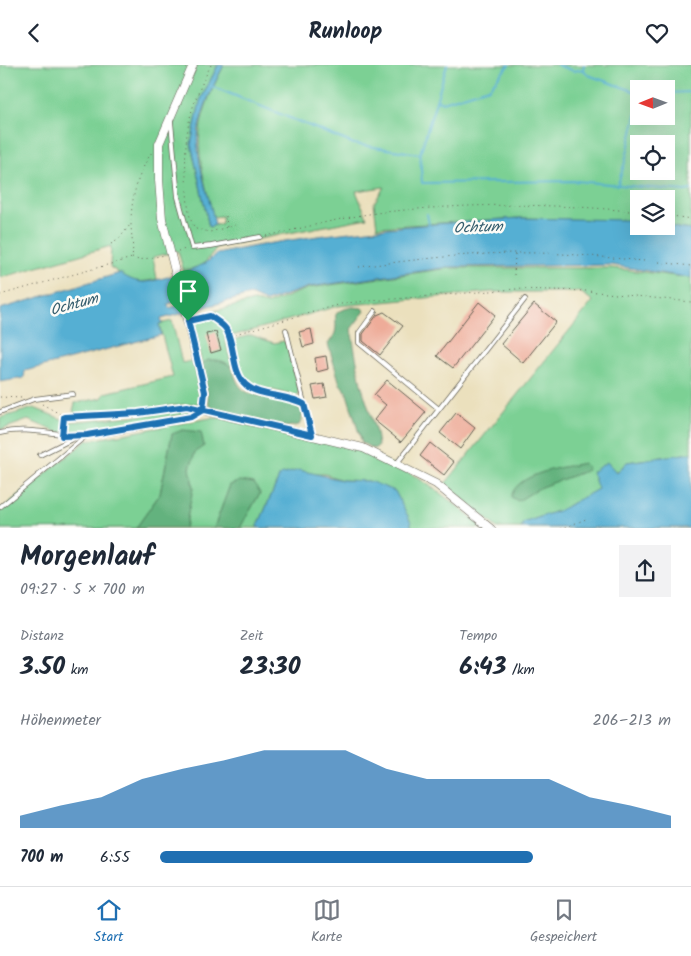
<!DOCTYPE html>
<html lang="de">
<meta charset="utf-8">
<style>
:root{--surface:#fff;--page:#f2f2f3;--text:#1f2937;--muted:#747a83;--line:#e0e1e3;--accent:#1f6fb2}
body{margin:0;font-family:Kalam,sans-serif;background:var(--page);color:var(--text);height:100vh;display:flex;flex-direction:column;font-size:19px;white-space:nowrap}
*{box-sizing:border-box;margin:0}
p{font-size:16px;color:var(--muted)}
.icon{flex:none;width:28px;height:28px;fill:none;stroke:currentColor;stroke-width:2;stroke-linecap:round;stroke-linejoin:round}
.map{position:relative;height:463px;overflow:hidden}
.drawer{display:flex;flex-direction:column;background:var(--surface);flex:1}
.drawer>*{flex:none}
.needle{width:32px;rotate:269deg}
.buttons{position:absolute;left:630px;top:15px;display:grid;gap:10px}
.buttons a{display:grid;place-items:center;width:45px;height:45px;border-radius:0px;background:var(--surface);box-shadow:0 5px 20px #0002;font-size:25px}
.pin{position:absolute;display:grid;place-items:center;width:42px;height:42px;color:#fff;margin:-51px -21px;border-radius:50% 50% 50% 0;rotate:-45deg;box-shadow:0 0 5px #0007}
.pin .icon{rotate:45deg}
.round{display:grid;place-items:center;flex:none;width:52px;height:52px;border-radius:0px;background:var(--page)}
.head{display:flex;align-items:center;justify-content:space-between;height:85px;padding:0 20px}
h1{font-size:28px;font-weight:800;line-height:38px}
.stats{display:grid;grid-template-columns:repeat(3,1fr);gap:8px;height:85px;padding:5px 20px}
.stats div{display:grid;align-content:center}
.stats b{font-size:25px;font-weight:800}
.stats small{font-size:14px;font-weight:400}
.stats p{font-size:14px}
.chart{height:140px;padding:10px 20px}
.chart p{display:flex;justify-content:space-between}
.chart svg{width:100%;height:90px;margin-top:5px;fill:var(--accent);opacity:.7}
ul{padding:0 20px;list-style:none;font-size:16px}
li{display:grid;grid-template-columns:80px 60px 1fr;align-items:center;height:38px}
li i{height:12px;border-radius:6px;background:var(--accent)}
header{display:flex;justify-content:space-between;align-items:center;height:65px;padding:0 20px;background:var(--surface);font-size:22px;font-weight:800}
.menu{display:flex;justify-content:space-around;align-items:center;height:70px;border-top:1px solid var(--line);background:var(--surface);font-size:14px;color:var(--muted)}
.menu a{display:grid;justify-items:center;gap:2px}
.menu .on{color:var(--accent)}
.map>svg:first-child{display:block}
.green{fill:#7bd094;stroke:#4c7658;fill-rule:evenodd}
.forest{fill:#64b27e;stroke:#40674d}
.water{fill:#55afd3;stroke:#386678}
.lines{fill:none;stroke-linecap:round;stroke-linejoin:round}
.stream{stroke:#55afd3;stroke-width:2}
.building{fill:#eeac99}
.lane-casing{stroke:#646154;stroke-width:5.5}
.street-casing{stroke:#646154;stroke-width:9}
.path{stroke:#646154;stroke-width:1;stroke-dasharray:1 4;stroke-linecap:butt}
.lane{stroke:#fff;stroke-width:4}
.street{stroke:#fff;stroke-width:8}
.route-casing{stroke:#fff;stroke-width:10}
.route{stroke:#1f6fb2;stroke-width:6}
.labels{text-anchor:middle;stroke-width:5;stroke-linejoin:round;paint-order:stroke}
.water-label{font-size:15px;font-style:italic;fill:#365e6e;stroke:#fdfcf7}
</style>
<header><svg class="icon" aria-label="back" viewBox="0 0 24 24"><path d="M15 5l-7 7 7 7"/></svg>Runloop<svg class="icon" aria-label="heart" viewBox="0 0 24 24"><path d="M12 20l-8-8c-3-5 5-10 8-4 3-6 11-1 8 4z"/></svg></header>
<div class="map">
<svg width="691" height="464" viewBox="0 0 691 464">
<rect width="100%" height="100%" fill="#fdfcf7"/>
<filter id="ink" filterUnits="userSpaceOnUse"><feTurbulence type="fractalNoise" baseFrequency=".02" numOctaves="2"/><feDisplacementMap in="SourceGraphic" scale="10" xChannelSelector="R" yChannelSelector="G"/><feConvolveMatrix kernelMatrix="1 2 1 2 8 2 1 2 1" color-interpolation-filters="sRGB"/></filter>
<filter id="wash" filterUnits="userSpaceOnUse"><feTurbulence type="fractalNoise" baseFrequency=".0096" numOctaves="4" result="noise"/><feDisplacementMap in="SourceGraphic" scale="20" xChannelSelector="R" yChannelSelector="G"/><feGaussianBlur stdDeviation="1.12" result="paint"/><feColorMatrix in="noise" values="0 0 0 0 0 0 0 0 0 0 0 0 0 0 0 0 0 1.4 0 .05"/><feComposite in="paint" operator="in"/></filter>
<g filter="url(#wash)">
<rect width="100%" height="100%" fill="#ebe0bd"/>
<path class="green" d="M0,0H218L200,36L191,79L209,162L222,158V151L213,152C196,81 190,67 224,0H691V165L666,161V134H639V156L520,153L377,162L374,138L384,122L356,126L367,153L217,182L204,199L184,207L178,186L153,192L157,214C133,220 130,215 110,202L111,181L0,213ZM639,24H666V51H639ZM639,79H666V106H639Z
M450,203H612L691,213V388L627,397L599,424L560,445L523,458L521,463H497L445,419L593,236L580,227H491L338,241L225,273L232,302L224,297L202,299L191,252L254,236L268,239L309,223Z
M172,256L182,298L196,295L202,327V338L77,349L73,346L75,338L102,333L105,328L173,312L159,259Z
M251,270L274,278L284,276L286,278L299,325L298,331L246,319L241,313L233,275Z
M34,343L69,357L184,346H191V348L70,368L57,367L28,355L0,365V353Z
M210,353H220C282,367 350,375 406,406C433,421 457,441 481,460L483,463H411V457L369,416L342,415L325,409L280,410L257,463H240L260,428L230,420L214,463H185L193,423L190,403L195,387L172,369L160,429L136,463L0,464V445L86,376Z"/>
<path class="forest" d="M353,242L362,243L365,246L351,264L361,319L376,367L378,381L374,384L362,378L346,326L340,319L328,279C330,276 334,271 335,268C339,251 327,247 353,242Z
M208,295C242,293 228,317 247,327C262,335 316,331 299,360L286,362L215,345L209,340L202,299Z
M183,365L201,367L204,381L195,387L190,403L193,423L185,463H136L160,429L172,369Z
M584,398L588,402L586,406L541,422L518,436L511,432C516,408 564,402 584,398Z
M240,416L254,418L260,428L240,463H214L230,420Z"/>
<path class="water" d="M218,0H224C210,28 193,59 199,92C202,115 211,137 215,160L209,162L191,79L200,36Z
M520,153L629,155L639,157V161H666L691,165V213L611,200L450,202L309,222L266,237L250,230L161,254L162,258L159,259L161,270L25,306L24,313L0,317V244L120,208C142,223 150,216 175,210L182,235L168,239L169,243L202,234L201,229L184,233L179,211L182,208L204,199L217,189C320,166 416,160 520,153Z
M691,388V463H521L523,458L560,445L598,424L592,407L607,397L617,408L627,397Z
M299,405L342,415L369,416L395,426L411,457V463H257L280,410Z"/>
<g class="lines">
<path class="stream" d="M557,0L574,6L583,4
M584,0L583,4L588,10L639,28
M211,21L354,79L420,89
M666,28L691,27
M437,35L443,37L489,23L509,0
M422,118L576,116L685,126L691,125
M422,118L420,89L447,0
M618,119L625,97L639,38
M427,149L429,159"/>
</g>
<g id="blocks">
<path class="building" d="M479,237L495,250L453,303L437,291Z
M534,239L556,257L523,298L501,279Z
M384,247L403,261L380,290L363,276V269L377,250Z
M311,264L314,279L303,282L299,267Z
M216,267L221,285L211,288L206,269Z
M326,291L328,304L317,307L315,293Z
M387,315L426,347L401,377L374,355L386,340L374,330Z
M324,319L327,332L315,334L312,321Z
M456,348L475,363L460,384L440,368Z
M430,378L454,397L444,410L420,391Z"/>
</g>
</g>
<g filter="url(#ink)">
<use href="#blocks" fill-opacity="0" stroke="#646154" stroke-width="1"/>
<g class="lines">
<g class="lane-casing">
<path id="lane" d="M171,57L178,132L192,183L211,181L260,172
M375,246L359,268V278L439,344
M227,264C231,280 233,299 240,314C247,330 289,329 305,339
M286,265L312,370
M0,347L34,334L73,329
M0,368C28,361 55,371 84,370C117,369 158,358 191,352L203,345
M62,371L64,352L138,348L187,341L202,345
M40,390L76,372
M397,398L525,234
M0,442L87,370"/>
</g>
<g class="street-casing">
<path id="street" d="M193,0L159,79V115L162,154L205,327L203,345L363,383L436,419L491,464"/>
</g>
<path class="path" d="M211,0C186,49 183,73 187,127C188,139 188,155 196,164L210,167L235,160
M666,150L691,154
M226,151L227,162
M266,171C305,163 345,151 385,147C468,138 555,138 639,147
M111,179L118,175L130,160
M178,186L186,184
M132,193L139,195L165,190
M659,197L691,201
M359,202C410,195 462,189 514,188C557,187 601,192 644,196
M514,210L515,189
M0,230L132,193C134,181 131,170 131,158C131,133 138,108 152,87
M194,255L210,251L223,261
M235,269L345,238L515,224L588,226L691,237
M0,332L22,333
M42,339L60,349
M561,464L586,454"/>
<use href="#lane" class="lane"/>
<use href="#street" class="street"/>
</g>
</g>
<g class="lines" filter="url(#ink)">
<g class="route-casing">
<path id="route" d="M188,256L205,327L203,345L191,352L87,370L62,371L64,352L138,348L187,341L312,370L304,339C287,329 259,332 246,320C232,308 235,282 227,266C225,260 215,255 210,251L188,256"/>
</g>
<use href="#route" class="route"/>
</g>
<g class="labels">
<g class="water-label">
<text transform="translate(478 162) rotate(-2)" y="5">Ochtum</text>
<text transform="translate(74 239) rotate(-15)" y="5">Ochtum</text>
</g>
</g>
</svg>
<div class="buttons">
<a><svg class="needle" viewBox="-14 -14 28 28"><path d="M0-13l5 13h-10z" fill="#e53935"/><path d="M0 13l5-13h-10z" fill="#747a83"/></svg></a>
<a><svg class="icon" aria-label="locate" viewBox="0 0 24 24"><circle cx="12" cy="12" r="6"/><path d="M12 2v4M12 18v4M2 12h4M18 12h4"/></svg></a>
<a><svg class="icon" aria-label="layers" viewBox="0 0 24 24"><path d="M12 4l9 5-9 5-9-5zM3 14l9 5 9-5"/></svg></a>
</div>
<div class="pin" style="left:188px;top:256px;background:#1e9e55"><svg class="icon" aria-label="arrive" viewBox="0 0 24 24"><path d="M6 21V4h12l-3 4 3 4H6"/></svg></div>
</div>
<section class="drawer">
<div class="head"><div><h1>Morgenlauf</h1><p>09:27 · 5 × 700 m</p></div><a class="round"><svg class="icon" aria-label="share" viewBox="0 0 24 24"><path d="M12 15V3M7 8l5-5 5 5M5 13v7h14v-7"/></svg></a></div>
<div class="stats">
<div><p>Distanz</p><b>3.50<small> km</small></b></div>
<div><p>Zeit</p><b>23:30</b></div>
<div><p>Tempo</p><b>6:43<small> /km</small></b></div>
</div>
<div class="chart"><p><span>Höhenmeter</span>206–213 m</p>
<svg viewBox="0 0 160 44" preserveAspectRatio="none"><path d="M0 44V38L10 33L20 29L30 20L40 15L50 11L60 6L70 6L80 6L90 15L100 20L110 20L120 20L130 20L140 29L150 33L160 38V44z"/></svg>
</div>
<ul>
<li><b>700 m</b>6:55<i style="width:73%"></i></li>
</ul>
</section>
<nav class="menu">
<a class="on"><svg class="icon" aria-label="home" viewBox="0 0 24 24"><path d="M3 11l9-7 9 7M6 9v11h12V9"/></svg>Start</a>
<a><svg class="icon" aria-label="map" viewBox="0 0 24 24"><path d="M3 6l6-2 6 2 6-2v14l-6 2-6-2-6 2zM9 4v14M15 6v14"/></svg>Karte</a>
<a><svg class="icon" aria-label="saved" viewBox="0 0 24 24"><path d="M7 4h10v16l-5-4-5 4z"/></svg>Gespeichert</a>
</nav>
